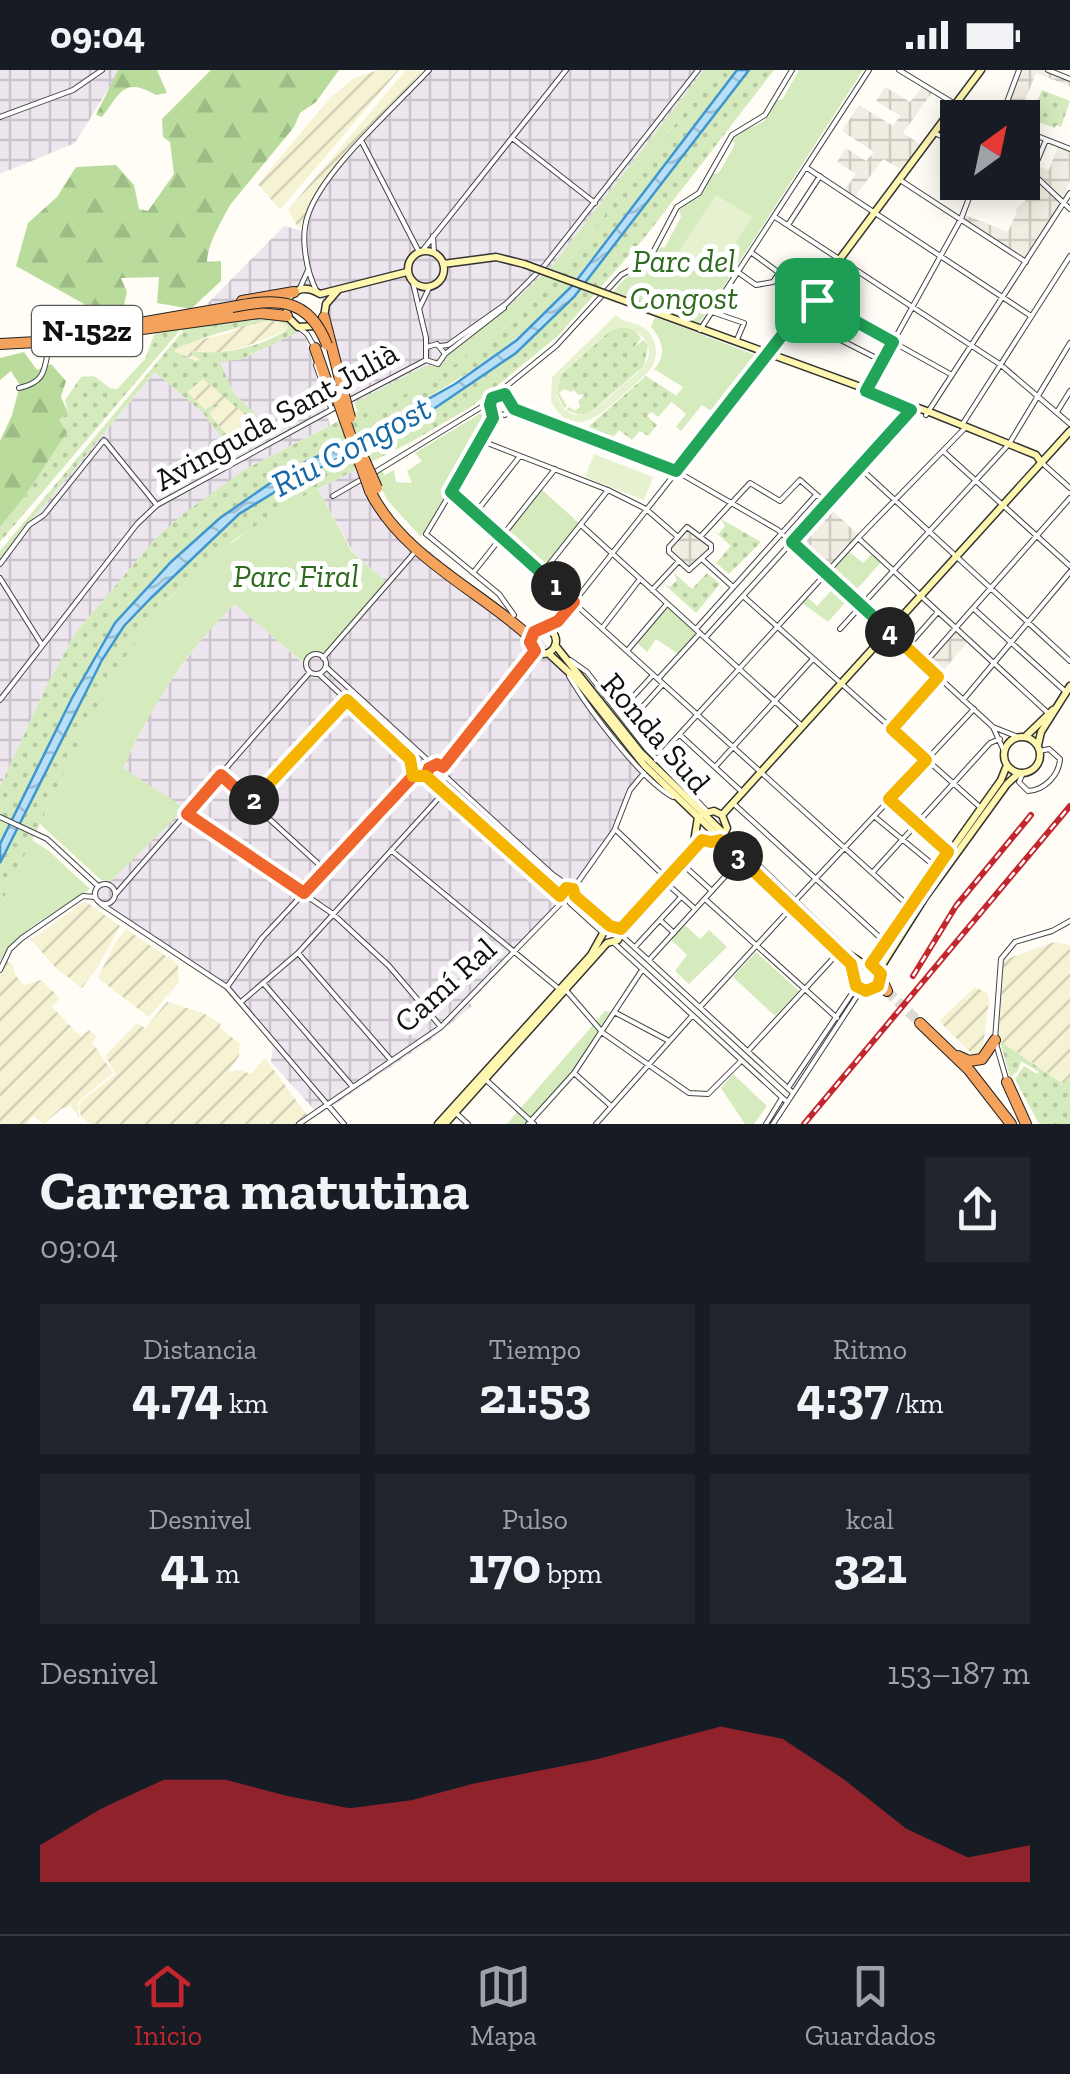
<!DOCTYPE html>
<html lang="es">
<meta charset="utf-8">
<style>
:root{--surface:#171b24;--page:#20242c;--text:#f1f3f6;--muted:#9ea1a6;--line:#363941;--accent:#c4262e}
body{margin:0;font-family:"Zilla Slab",serif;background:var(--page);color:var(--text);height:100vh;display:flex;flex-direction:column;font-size:38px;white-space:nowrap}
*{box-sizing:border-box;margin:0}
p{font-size:32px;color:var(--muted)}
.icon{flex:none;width:55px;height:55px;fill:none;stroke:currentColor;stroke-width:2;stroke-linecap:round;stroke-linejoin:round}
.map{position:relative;height:1054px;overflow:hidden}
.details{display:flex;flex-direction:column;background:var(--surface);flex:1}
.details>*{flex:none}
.needle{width:65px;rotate:33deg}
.controls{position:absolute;left:940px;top:30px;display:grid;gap:20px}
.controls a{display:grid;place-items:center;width:100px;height:100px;border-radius:0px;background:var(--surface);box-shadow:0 5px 25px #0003;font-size:50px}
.pin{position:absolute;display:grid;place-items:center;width:85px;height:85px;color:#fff;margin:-42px;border-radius:20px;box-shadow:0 5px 15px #0006}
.km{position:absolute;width:50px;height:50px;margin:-25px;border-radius:50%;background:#222;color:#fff;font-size:28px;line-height:50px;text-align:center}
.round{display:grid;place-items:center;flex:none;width:105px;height:105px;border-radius:0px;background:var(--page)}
.summary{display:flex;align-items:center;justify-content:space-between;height:170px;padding:0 40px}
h1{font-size:55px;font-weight:700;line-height:75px}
.figures{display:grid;grid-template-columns:repeat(3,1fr);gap:15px;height:170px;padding:10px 40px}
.figures div{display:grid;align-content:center;border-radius:0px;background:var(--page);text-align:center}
.figures b{font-size:50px;font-weight:700}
.figures small{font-size:28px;font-weight:400}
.figures p{font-size:28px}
.chart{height:280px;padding:20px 40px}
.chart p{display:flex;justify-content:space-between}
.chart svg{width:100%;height:180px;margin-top:10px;fill:var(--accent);opacity:.7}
.status{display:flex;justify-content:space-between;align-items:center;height:70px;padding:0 50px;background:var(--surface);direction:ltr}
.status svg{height:28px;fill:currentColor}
.tabs{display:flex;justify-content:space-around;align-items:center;height:140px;border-top:2px solid var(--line);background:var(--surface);font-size:28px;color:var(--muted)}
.tabs a{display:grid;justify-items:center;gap:5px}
.tabs .active{color:var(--accent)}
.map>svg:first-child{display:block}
.industrial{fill:url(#industrial-grid)}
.farmland{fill:url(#farmland-furrows)}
.grass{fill:url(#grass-dots);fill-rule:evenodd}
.forest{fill:url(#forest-firs)}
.park{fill:#d5ebbd}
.pitch{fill:#e6f2cf;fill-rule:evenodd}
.plaza{fill:url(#plaza-grid)}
.water{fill:url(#water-waves);stroke:#3f96cf;stroke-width:2.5}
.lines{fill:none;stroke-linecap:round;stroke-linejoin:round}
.highway-tunnel{stroke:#dbdad3;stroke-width:10;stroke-dasharray:10 5;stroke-linecap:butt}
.street-casing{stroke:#444;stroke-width:6}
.secondary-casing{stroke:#333;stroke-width:9}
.highway-casing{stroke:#222;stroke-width:12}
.street{stroke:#fff;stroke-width:4}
.secondary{stroke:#fff6b0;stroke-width:6}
.highway{stroke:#f5a25d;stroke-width:10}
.rail-casing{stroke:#c4262e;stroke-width:6}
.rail{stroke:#fff;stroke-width:2.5;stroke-dasharray:8;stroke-linecap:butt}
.secondary-bridge-casing{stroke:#333;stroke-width:9;stroke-linecap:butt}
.highway-bridge-casing{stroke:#222;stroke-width:12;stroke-linecap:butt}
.secondary-bridge{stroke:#fff6b0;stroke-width:6}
.highway-bridge{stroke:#f5a25d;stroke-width:10}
.split-1-casing{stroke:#fff;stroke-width:20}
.split-2-casing{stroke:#fff;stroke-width:20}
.split-3-casing{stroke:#fff;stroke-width:20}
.split-4-casing{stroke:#fff;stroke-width:20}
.split-5-casing{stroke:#fff;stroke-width:20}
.split-1{stroke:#22a559;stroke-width:12}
.split-2{stroke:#f0652b;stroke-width:12}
.split-3{stroke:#f5b400;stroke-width:12}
.split-4{stroke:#f5b400;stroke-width:12}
.split-5{stroke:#22a559;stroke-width:12}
.labels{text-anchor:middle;stroke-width:10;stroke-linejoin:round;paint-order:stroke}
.shield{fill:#fff;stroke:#585858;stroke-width:2.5}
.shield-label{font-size:30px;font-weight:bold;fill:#111}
.park-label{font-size:32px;font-style:italic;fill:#2f6b1f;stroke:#fff}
.street-label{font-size:32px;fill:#111;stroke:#fff}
.water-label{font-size:35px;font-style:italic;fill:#1768a6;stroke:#fff}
</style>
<div class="status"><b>09:04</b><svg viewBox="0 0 49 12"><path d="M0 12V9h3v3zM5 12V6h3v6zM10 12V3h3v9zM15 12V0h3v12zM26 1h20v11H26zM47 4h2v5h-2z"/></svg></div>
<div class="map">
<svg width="1070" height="1054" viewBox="0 0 1070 1054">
<defs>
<pattern id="industrial-grid" width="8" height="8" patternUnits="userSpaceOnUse" patternTransform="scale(2.5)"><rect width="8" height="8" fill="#eee6ef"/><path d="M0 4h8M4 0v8" fill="none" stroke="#cbc4cc"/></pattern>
<pattern id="farmland-furrows" width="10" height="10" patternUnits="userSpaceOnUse" patternTransform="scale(2.5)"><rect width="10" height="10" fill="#f6f3d4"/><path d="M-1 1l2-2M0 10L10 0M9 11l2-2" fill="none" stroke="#d2cfb5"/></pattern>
<pattern id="grass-dots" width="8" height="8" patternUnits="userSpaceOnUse" patternTransform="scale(2.5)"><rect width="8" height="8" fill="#d5ebbd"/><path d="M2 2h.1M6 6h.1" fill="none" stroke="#b6c8a1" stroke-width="1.8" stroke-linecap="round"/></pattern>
<pattern id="forest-firs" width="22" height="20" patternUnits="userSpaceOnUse" patternTransform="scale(2.5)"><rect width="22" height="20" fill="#b9dc9c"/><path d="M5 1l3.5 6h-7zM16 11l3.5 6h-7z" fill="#9ebc85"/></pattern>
<pattern id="plaza-grid" width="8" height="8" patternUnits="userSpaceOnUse" patternTransform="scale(2.5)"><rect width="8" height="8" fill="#f1ede2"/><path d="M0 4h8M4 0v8" fill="none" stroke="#cecac1"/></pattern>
<pattern id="water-waves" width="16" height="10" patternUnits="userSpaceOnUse" patternTransform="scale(2.5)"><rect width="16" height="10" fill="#b9e0f7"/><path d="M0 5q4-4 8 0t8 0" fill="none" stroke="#9ebfd3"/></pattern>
</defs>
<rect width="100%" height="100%" fill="#fffdf5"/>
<path class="industrial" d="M0,0H120L75,73L0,104Z
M428,0H704L552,196L505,240L452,278L443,294L425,296L354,333L334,282L324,231L311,219L202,239L284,156L304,161L309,141L333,106Z
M298,262L306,268L330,355L244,400L157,467L76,562L46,617L0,717V488L156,301L202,342L234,383L272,363L233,322L219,291L242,289Z
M363,396L387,443L406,463L543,571L564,592L650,697L635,714L615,762L575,818L468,932L472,936L428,972L319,1045L271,992L273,976L225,920L95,832L91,822L96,812L112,810L184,737L122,699L158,628L209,559L235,533L306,596L313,585L324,587L389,515L353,482L318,419Z"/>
<path class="farmland" d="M379,0H399L280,140L258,114L330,28L354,8Z
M406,0L422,1L322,118L299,159L288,140Z
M275,250L288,256L286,261L244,277L212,284L192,281L198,291L174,281L186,273L229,263L246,254Z
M200,310H206L232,330L262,362L259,366L237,378L231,374L209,344L222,331L205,339L187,322Z
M85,831L120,856L98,897L82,918L56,898L31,870Z
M126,859L178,894L179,912L149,947L98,908L115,873Z
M1054,872L1070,875V1007L1064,1014L1000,971L999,962L1004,890Z
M6,891L12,894L16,906L24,915L41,910L60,928L52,937L81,967L89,960L97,967L92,972L113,1003L78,1032L79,1047L70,1036L61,1039L44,1054L33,1046L27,1054H0V908Z
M975,917L987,923L989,930L983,976L980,983L973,985L939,951Z
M167,932L203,943L221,954L219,957L240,974L239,986L228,1002L239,1000L251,1004L265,988L307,1045L295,1054H90L81,1047L79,1036L81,1031L116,1004L105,986L137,953L145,958Z"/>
<path class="grass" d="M717,0H737L553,238C492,293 422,332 350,372C326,386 299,394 275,409C216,448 160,495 117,552C106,565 99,582 90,598C57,655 31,716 0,774V717L46,617L76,562L157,467L183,444L244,400L358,341L360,345L430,312L504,258L551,214Z
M749,0H774L645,167L558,266L471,337L411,372L304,426L235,469L170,528L81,670L0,836V793L81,629L124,556L182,495L239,444L283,417L435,338L516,283L574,227Z
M1042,20L1070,31L1061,57L1056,55L1055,58L1029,48Z
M280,247L298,262L242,289L220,292L233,322L273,362L234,383L202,342L155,302L0,488V481L183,261L181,259L0,472V457L26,425L67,362L59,350L68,343L65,330L81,307L94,306L110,318L117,319L145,289L154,265L164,260ZM275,250L288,256L286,261C259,277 222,286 192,281V285L199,289L196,291L174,281C186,271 257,251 275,250ZM203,309L256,354L262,361L254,370L238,378L209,344L222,331L205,339L187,322Z
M621,257L633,258L641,268L632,280L643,270L648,275L644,296L592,341L581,345L566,340L569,337L575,341L580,337L578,332L585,324L579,325L573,320L571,322L564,319L559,323L567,336L564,338L556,322L561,305L611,260Z
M646,306L677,326L658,347L651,342L647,346L657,355L648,366L640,361L632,370L619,360L612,369L588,357Z
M721,449L761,472L729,504L716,493L731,476L712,459L719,464L725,456Z
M673,502L692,519L707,503L720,514L696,543L663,513L670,517L677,510Z
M1000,971L1063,1014L1070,1007V1054H1039L1015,1009L1024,996L1037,1004L1039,1002L1021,991L1018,1001L1010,1007Z"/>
<path class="forest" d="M118,0H157L167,23L156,25C123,6 120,24 102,47L96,45Z
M211,0H339L316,32L300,43L294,57L230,135C222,150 207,175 207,192L221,191V211L191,239L157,233L159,207L121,208L127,222L121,248L96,255L84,234L16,196L28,153L57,127L76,97L116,95L134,115L139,139L148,141L174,104L170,72L163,67L162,49Z
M24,282L37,300L51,294L66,311L61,327L68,343L59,350L67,362L26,425L0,457V371L12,345L20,315L11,301L0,310V288Z"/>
<path class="park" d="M704,0H717L551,214L504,258L430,312L360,346L354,333L425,296L443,294L452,278L505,240L552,196Z
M799,0H863L698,256L612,225C626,200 646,201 659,178L665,177L681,147L679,140L703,123L713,104L719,103L735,74L732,70C741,57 750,60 762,52C769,48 773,37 777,30H782Z
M655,247L758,286L714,343L702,335L681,361L676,357L686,344L672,332L683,317L654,299C667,286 663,270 651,257Z
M486,340L490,349L421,467L388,431L374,405L381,401L385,405L394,400L396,412L412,413L407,401L422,391L415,383Z
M540,418L581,455L546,498L541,499L506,464Z
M318,419L352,482L390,515L323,588L313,585L307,596L235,534C185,582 152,636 123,698L185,738L111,811L101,810L40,754C68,697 93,636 128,583C174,512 244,456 318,419Z
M847,480L863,493L874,482L882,491L828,552L801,532L806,526L817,536L837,514L827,503Z
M667,534L700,563L680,585L656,569L647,582L636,572Z
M32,770L49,781L90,819C62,839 17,859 0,891V836Z
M683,853L700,869L709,860L727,877L689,914L675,901L687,885L669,868Z
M756,882L799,921L775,946L733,907Z
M605,941L616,943L574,1003L528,1054H507Z
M733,1004L767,1036L754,1054H745L721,1018Z"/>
<path class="pitch" d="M716,125L752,147L714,207L677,184Z
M616,245C627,256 645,250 653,269C657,277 657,285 654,293C649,304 636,313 627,321C604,342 573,374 551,331L552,307ZM621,257C640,258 658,277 644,296C638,304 627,311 620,318C601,334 573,365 557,326L561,305L611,260Z
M594,384L653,407L644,430L585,407Z"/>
<path class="plaza" d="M1019,0H1048L1070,9V16L1036,3L1018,47L1001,48Z
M924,15L933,21L903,63L924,77L905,102L883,89L854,128L844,121L856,104L837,92L846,78L866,91L874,82L842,61L859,35L893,56L900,46L876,31L885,17L910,32Z
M1058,76L1070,81V110L1063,128L1035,101L1037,96L1049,100Z
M1043,114L1061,134L1027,189L964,149L965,145L1008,162L1017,142L1015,140Z
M825,434L860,466L827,503L792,472Z
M687,457L711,475V480L689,500L669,482V477Z
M955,558L969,571L938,606L924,594Z"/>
<path class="water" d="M737,0H749L574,227L516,283L435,338L283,417L239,444L151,528L124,556L102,590L0,793V774L72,628L115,553L171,492L220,448L279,407L309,390L346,375L455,314L517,270L573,215Z"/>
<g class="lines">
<path class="highway-tunnel" d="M887,921L920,953"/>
<g class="street-casing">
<path id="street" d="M899,0L955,34
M1048,0L1070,9
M0,47L73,20L102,0
M1001,48L1019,0
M1022,60L1070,79
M934,63L958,73
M512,68L595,133
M362,72L419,182
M807,98L1031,246
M1022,99L1032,103L1070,139
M1032,103L1046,70
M900,110L1026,192
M775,147L1001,295L1070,354
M788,155L820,106
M433,166L434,183
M422,181L566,0
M752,183L812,227L952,305
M739,203L756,215L773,212L779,203
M413,213L426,268V290
M300,218L308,200
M317,222C306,201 300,167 308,145C323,100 395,37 429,0
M419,239L429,218
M712,242L744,253L736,272
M298,257L307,264L314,276
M700,260L869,0
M831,265L882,291
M440,276L448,275L506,234L545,195L698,0
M445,284L504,238
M426,290L438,294L445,284L437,274L427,277
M316,295L331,338
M19,318C46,312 44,300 49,276
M866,321L961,149L975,112
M498,324H505L512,331L510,341L505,345L492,342V328L556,276L621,205L649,190L677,137L699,123L732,65L765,45L792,0
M346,332L426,290
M510,341L516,340L676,401L778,460L993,657L1018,667
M1057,342L1070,321
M497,345L426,464L499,524L514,545
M926,345L1070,123
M962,355L1070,186
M482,371L608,420L646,439L678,467
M943,381L1070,496
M1041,392L1070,418
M860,398L1070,591
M372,404L488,333
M451,422L910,837
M333,426L364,408
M477,441L520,386
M581,455L802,656
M687,457L711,475V480L689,500L669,482V477Z
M701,466L750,413L780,431L800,410L826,433
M858,468L1048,643
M703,490L733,517
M0,494L29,455L44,445L104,370L156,434
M543,502L608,420
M473,503L555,399
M0,508L42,575
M652,520L679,491
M743,526L981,738
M974,539L1066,622
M603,557L640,509
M546,559L558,551L574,532L769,284
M696,559L816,425
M840,559L1009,374L1070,273
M554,565L558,551
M705,568L911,340
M908,576L938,542
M627,581L666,535
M306 594a10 10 0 1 1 20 0a10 10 0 1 1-20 0Z
M323,588L415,482
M570,590L587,602L646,678L707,741
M924,594L1070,428
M326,597L433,695L443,697L446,707L438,715L429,712L426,706L433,695
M319,604L425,703
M569,606C587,637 642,711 673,727
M659,608L700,563
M0,630L137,454L157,435L338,336
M963,630L1070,502
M619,642L653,605
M627,654L663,614
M993,657L1004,681
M892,659L938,607
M680,665L742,722
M656,690L860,466L965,358
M443,697L535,581
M715,697L813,589
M1023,703L1019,712L1028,721C1045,720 1059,705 1060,689L1049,679L1040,681
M221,705L324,799
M446,707L552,804L573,819
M436,715L560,826
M889,729L949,782
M252,733L347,630
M735,735L886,873
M187,744L333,844L389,896L441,957
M0,747L47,769L98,816
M875,747L937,798
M615,759L662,804
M392,781L558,918
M680,792L712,821
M873,802L990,673L1000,669
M664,811L694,838
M95 824a10 10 0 1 1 20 0a10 10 0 1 1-20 0Z
M573,819L614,761L630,720L644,703
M573,819L575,826L610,855
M115,825L310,602
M705,829L837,948
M794,832L974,639
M570,833L603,863
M101,834L227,917L344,1054
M660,850L674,863
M621,865L793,1023
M614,873L787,1032
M635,877L681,827
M298,883L390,989
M649,890L740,790
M0,900L10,879L22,868L83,826L95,827
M264,914L352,1016
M227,917L262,868L413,706H426
M565,919L603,963L689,1023L708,1024L741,991
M241,932L298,883L438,729L443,719
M700,937L791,838
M616,943L669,971
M748,981L838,883
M574,1003L611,1036
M484,1008L534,1054
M1007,1012L995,970L1001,889L1015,872L1052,861L1070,851
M788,1018L857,916
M457,1044L468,1054
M299,1054L441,957L562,832
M528,1054L574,1003L642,900
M596,1054L692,946
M766,1054L782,1028
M773,1054L861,920"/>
</g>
<g class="secondary-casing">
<path id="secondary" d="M408 199a18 18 0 1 1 36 0a18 18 0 1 1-36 0Z
M443,194L496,187L524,194
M338,220L326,234L324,247L316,256L298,257L287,246V230C296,217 307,216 320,224L407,202
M617,228L932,343L1036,385L1041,392
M769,284L981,0
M530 571a13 13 0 1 1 26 0a13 13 0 1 1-26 0Z
M555,575L641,683L847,883L862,893
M548,583L575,608L644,695L851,894L857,916L870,921L880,912L879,900L871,893L862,894L853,903
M1004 685a18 18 0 1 1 36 0a18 18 0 1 1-36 0Z
M1025,667L1053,640
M1038,675L1041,662L1070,616
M702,744L714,741L722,745
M722,745L1070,361
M702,770L711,772L722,768L727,758L722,745
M618,856L694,772L698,747
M871,893L1001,710L1007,695
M879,900L925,827L1007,714L1019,703
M438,1054L591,885L606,858L618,856L622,861L618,870L607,873L445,1054"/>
</g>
<g class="highway-casing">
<path id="highway" d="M242,231L294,222
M324,247L343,321
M140,253L232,237
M0,274L55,271L260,243L287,246
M315,278L332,327
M370,421C402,486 479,520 531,568
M881,908L887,921
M920,953L969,1000L1011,1054
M958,986L969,991L982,989L995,970
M1007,1012L1026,1054"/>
</g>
<use href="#street" class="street"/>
<use href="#secondary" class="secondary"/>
<use href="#highway" class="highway"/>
<g class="rail-casing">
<path id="rail" d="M913,906L956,836L1031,745
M804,1054L1070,736"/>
</g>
<use href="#rail" class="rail"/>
<g class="secondary-bridge-casing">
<path id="secondary-bridge" d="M524,194L617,228"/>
</g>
<g class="highway-bridge-casing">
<path id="highway-bridge" d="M232,237C276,228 309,227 327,275
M343,321L350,348
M336,325L370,421
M359,378L377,418"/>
</g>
<use href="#secondary-bridge" class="secondary-bridge"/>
<use href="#highway-bridge" class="highway-bridge"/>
</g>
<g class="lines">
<g class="split-1-casing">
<path id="split-1" d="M556,516L451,422L493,348L490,335L492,328L505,324L514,339L676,401L812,227L817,230"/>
</g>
<g class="split-2-casing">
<path id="split-2" d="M254,730L252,733L221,705L187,744L304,823L413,706H426L429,698L437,694L443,697L447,692L535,581L530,572L534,562L558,551L574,532L556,516"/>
</g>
<g class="split-3-casing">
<path id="split-3" d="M254,730L347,630L410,689L413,706H426L560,826L566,818L573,819L575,826L610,856L621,859L702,770L711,772L720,770L738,786"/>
</g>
<g class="split-4-casing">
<path id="split-4" d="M738,786L851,894L856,916L866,921L878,916L881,904L871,894L948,782L889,729L926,690L892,659L938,607L890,562"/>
</g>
<g class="split-5-casing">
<path id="split-5" d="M817,230L893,272L866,321L911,340L792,472L890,562"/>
</g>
<use href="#split-1" class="split-1"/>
<use href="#split-2" class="split-2"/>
<use href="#split-3" class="split-3"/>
<use href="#split-4" class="split-4"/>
<use href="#split-5" class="split-5"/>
</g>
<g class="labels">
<rect class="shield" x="32" y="236" width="110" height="50" rx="8"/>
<g class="shield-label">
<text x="87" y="271">N-152z</text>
</g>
<g class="park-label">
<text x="684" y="202">Parc del<tspan x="684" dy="37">Congost</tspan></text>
<text x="296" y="517">Parc Firal</text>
</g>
<g class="street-label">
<text transform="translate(276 346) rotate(-29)" y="11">Avinguda Sant Julià</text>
<text transform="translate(656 663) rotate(49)" y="11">Ronda Sud</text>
<text transform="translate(445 915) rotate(-42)" y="11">Camí Ral</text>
</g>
<g class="water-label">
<text transform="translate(351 376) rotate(-28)" y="12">Riu Congost</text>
</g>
</g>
</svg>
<div class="controls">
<a><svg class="needle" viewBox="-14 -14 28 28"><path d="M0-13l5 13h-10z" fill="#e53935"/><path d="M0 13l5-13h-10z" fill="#9ea1a6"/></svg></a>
</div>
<div class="pin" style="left:817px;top:230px;background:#1e9e55"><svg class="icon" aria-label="arrive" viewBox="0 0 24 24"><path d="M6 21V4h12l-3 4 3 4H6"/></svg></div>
<b class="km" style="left:556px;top:516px">1</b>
<b class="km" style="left:254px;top:730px">2</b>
<b class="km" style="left:738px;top:786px">3</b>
<b class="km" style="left:890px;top:562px">4</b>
</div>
<section class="details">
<div class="summary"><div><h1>Carrera matutina</h1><p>09:04</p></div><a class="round"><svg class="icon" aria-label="share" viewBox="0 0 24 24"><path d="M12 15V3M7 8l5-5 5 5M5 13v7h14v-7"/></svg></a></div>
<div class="figures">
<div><p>Distancia</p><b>4.74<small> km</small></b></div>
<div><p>Tiempo</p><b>21:53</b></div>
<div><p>Ritmo</p><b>4:37<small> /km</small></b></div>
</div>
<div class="figures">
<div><p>Desnivel</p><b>41<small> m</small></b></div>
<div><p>Pulso</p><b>170<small> bpm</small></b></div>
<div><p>kcal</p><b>321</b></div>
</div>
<div class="chart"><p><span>Desnivel</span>153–187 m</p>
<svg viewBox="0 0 160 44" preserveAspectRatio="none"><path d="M0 44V35L10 26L20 19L30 19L40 23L50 26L60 24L70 20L80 17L90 14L100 10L110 6L120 9L130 19L140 31L150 38L160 35V44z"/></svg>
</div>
</section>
<nav class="tabs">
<a class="active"><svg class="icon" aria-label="home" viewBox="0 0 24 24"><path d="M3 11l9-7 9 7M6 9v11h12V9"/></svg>Inicio</a>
<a><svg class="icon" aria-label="map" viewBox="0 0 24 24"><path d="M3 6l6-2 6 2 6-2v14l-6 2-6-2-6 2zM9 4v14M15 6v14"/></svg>Mapa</a>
<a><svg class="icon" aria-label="saved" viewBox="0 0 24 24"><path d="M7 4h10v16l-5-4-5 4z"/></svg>Guardados</a>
</nav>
